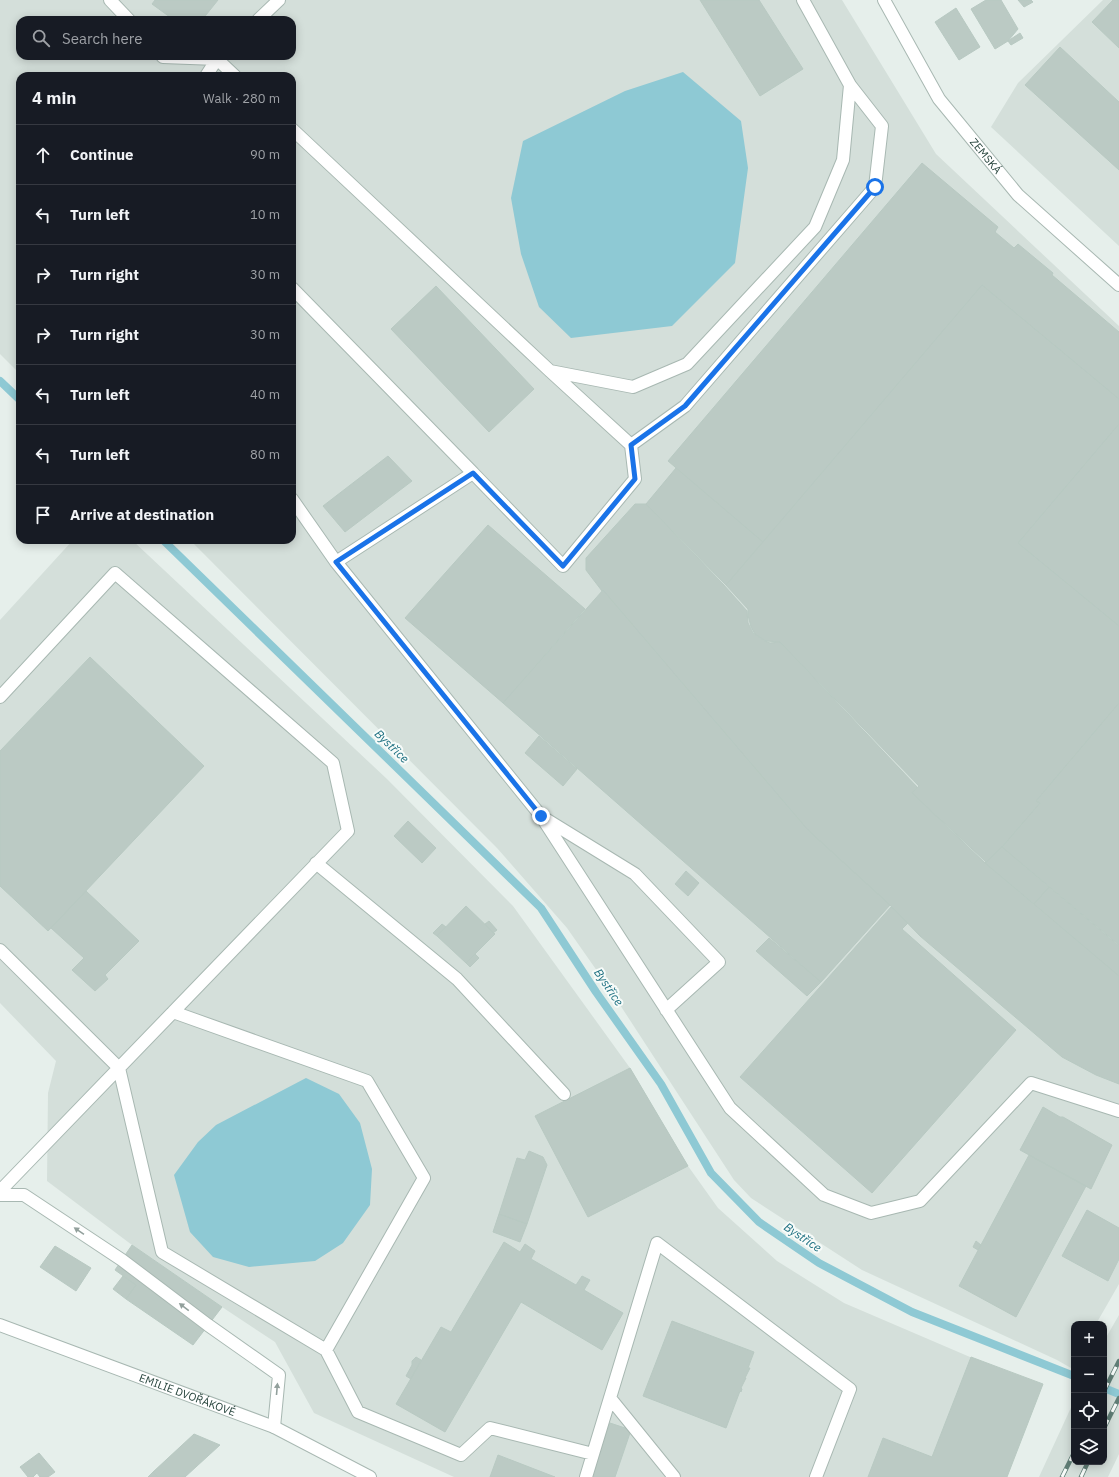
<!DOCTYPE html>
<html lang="en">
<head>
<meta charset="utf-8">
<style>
  body { margin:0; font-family:"IBM Plex Sans",sans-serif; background:#242831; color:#f1f3f6 }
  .controls { position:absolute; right:12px; bottom:12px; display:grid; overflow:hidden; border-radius:8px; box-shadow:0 2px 10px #0003 }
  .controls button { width:36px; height:36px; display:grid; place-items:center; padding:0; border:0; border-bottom:1px solid #363941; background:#171b24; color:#f1f3f6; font:20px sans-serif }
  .stop { position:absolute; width:12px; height:12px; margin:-9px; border:3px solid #1a73e8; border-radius:50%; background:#fff }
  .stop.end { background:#1a73e8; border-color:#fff; box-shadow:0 1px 4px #0008 }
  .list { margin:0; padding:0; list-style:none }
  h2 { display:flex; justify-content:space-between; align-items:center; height:52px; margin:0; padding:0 16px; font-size:17px }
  h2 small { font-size:13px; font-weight:400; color:#9ea1a6 }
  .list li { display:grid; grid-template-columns:26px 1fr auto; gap:12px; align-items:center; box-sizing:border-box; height:60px; padding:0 16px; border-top:1px solid #363941 }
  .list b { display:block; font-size:15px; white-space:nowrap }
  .list em { font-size:13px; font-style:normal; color:#9ea1a6 }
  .icon { flex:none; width:22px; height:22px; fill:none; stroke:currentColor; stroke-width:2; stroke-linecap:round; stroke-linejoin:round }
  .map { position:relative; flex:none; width:1119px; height:1477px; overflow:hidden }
  .search { position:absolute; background:#171b24; box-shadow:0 2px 10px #0003; left:16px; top:16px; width:280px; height:44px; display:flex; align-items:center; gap:10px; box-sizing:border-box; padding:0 14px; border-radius:12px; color:#9ea1a6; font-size:15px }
  .panel { position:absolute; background:#171b24; box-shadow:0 2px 10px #0003; left:16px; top:72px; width:280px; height:472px; border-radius:12px }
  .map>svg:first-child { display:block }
  .built { fill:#d4dfda; fill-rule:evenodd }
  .water { fill:#8ec9d4 }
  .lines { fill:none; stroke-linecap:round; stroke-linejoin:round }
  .stream { stroke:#8ec9d4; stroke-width:8 }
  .building { fill:#bbcac4; stroke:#b8c9c2 }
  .lane-casing { stroke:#a8b8b2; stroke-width:14 }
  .street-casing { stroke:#a8b8b2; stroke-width:14 }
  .lane { stroke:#fff; stroke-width:12 }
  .street { stroke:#fff; stroke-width:12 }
  .rail-casing { stroke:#5f7d75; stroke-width:4.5 }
  .rail { stroke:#f7fbf9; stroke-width:3; stroke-dasharray:9; stroke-linecap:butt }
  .oneway { fill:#92a09c }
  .route { stroke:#1a73e8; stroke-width:5 }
  .labels { text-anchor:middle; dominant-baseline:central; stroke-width:4; stroke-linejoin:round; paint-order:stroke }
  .street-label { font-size:11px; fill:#24423a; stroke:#f7fbf9 }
  .water-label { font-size:12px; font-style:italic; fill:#1c6f80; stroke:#f7fbf9 }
</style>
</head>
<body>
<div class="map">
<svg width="1119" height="1477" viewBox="0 0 1119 1477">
  <rect width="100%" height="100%" fill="#e6efeb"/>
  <path class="built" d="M0 0H842L936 154 1119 326V1284L1096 1324H1074V1363L1071 1368 1057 1360 862 1270 751 1198 734 1180 609 988 567 928 497 848 190 540H292V76H20V374L0 354ZM20 20H292V56H20Z
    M1103 0H1119V246L991 127 1018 83Z
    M73 540H132L387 779 513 906 630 1068 688 1166 718 1208 777 1261 844 1303 970 1357 1042 1385 1006 1477H454L314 1413 275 1342 222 1307 132 1245 47 1181 48 1093 56 1061 0 1003V620Z
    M1119 1315V1454L1108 1477H1039L1074 1401V1462H1104V1341Z"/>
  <path class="water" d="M683 72 741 121 748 168 735 263 672 326 571 338 539 307 521 254 511 198 523 141 625 91Z
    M306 1078 339 1094 360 1123 372 1169 370 1205 343 1243 315 1261 249 1267 213 1257 190 1232 174 1175 198 1142 216 1125Z"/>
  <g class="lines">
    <path class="stream" d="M0 381 20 400
      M163 540 541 908 596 992 661 1084 711 1173 759 1222 819 1263 912 1312 1074 1376
      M1104 1388 1119 1394"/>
  </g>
  <path class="building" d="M155 0H218L202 20H174L152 4Z
    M700 0H759L803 69 760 96Z
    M986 0H1001L1018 29 1008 41 995 49 971 9Z
    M1018 0H1031L1033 2 1024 7Z
    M1113 0H1119V48L1092 22Z
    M956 8 980 47 959 60 935 22Z
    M1020 33 1023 38 1011 45 1008 41Z
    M1060 47 1119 102V170L1025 85Z
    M922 163 998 227 995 232 1014 248 1018 244 1053 273 1052 275 1119 332V399L982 285 763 542 668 461Z
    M982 285 1119 399V424L1018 543 1119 626V703L1036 801 1040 803 1002 847 986 862 912 793 919 786 780 642 766 641 755 634 751 627 748 615V609L726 585Z
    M436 286 534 389 489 432 391 329Z
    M1119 424V626L1018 543Z
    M388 456 412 481 345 532 323 506Z
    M676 468 763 542 726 585 646 504Z
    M635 504H646L723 584 747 611 748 623 753 633 765 641 770 643 780 642 917 787 912 793 985 863 1119 976V1084L1096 1075 1062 1057 920 936 890 905 808 830 603 590 602 591 586 570V558Z
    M488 525 585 609 503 703 405 618Z
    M603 590 808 830 890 905 821 982 503 703Z
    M90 657 204 766 48 931 0 886V751Z
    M1119 703V945L1002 847 1040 803 1036 801Z
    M539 736 577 769 563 786 525 753Z
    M408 821 436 848 422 863 394 836Z
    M1002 847 1049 887 1034 904 985 863Z
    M686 871 699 883 688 896 675 884Z
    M1049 887 1119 946V976L1034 904Z
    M86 891 139 941 105 975 108 979 95 991 72 970 84 958 51 928Z
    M466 906 495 934 466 963 437 936Z
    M891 907 908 923 902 929 1016 1030 872 1193 740 1077Z
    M489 921 497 930 493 933 485 924Z
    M442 924 446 927 437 936 433 933Z
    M769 938 821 982 807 996 756 951Z
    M475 954 479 958 470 967 466 963Z
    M630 1068 688 1166 588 1217 535 1116Z
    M1043 1107 1060 1117H1063L1112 1145 1091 1189 1020 1150Z
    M529 1151 543 1157 547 1165 527 1224 499 1214 517 1158 525 1160Z
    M1029 1155 1086 1186 1016 1317 959 1286Z
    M1087 1210 1119 1228V1259L1108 1281 1062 1256Z
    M499 1214 527 1224 520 1242 493 1232Z
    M976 1241 981 1245 978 1250 973 1247Z
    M504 1242 520 1252 525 1244 535 1251 531 1259 576 1285 582 1276 590 1280 584 1290 623 1313 602 1350 521 1302 445 1432 396 1404 441 1327 451 1332Z
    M132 1245 222 1307 193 1345 126 1299 136 1285 115 1270Z
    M55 1246 91 1268 76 1291 40 1267Z
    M123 1276 136 1285 126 1299 113 1289Z
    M672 1321 754 1352 748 1368H750L745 1378H746L741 1388 742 1389 741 1392 740 1391 726 1428 643 1396Z
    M416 1357 421 1360 411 1379 406 1376 412 1365V1361Z
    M971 1357 1043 1384 1007 1477H868L883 1438 932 1457Z
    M610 1423 631 1430 615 1477H591Z
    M194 1434 220 1445 185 1477H158L153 1472Z
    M39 1453 55 1472 48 1477H40L37 1473 33 1477H28L20 1467Z
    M498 1455 555 1477H490Z
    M153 1472 158 1477H148Z"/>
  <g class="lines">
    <defs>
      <path id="lane" d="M110 0 129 20
        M258 20 279 0
        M162 56 163 57 217 59
        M219 56 217 59 235 76
        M206 76 217 59
        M292 129 550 371 631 445 685 406 875 187 882 126 850 85
        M292 288 473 473 336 562
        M550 371 633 387 687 364 815 227 843 160 850 85 803 0
        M473 473 563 566 635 479 631 445
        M292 499 336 562 541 816 730 1108 824 1195 871 1213 920 1201 1031 1083 1119 1111
        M0 697 115 573 333 763 348 831 0 1191
        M544 818 635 874 719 962 666 1010
        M316 863 457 979 564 1094
        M0 950 119 1068 162 1252 326 1350 424 1178 367 1081 173 1012
        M0 1195H24L122 1260 208 1325 279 1375 274 1427
        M326 1350 358 1412 461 1455 490 1428 593 1454
        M610 1398 674 1477
        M586 1477 657 1243 850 1389 816 1477"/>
      <g id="street">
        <path id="s1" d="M884 0 939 99 1018 195 1119 285"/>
        <path id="s2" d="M0 1325 274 1427 370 1477"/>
      </g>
    </defs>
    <use href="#lane" class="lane-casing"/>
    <use href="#street" class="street-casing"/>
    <use href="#lane" class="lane"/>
    <use href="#street" class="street"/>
    <defs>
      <path id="rail" d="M1104 1391 1119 1361
        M1104 1428 1119 1398
        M1062 1477 1074 1453
        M1081 1477 1088 1462"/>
    </defs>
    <use href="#rail" class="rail-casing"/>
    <use href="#rail" class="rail"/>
  </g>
  <defs><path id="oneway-solid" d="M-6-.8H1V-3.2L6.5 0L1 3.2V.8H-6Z"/></defs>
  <g class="oneway">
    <use href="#oneway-solid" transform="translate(79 1231) rotate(-146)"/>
    <use href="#oneway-solid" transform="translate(184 1307) rotate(-143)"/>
    <use href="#oneway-solid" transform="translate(277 1389) rotate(-85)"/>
  </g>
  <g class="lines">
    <path class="route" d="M541 816 336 562 473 473 563 566 635 479 631 445 685 406 875 187"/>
  </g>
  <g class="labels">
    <g class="street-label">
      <text stroke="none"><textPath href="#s1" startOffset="187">ZEMSKÁ</textPath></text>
      <text stroke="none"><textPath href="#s2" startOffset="200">EMILIE DVOŘÁKOVÉ</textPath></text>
    </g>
    <g class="water-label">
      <text transform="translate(392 746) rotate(44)">Bystřice</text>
      <text transform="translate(609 987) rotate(56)">Bystřice</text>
      <text transform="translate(803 1237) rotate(34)">Bystřice</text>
    </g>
  </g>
</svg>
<div class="controls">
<button>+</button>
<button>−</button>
<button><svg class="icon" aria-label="locate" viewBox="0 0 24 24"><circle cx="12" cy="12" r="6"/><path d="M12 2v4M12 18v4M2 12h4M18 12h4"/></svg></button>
<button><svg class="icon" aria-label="layers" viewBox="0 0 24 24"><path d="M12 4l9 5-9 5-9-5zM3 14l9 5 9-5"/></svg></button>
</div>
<div class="stop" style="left:875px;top:187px"></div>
<div class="stop end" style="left:541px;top:816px"></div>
<div class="search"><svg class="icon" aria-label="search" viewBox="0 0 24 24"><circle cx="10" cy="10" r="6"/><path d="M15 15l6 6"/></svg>Search here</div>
<section class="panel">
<h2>4 min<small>Walk · 280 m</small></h2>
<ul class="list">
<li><svg class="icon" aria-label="ahead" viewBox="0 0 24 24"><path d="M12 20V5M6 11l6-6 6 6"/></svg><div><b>Continue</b></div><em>90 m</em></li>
<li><svg class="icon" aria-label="left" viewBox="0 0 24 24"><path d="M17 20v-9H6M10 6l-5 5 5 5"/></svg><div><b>Turn left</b></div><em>10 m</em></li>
<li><svg class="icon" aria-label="right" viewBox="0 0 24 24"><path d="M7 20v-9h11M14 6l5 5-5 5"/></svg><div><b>Turn right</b></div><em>30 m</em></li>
<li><svg class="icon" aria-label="right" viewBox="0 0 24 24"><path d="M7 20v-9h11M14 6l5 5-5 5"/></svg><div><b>Turn right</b></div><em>30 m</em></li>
<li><svg class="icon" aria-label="left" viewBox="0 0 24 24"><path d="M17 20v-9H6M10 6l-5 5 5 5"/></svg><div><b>Turn left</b></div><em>40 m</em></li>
<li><svg class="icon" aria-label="left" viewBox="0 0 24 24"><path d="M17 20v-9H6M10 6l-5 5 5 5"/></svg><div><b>Turn left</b></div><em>80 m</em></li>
<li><svg class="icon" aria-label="arrive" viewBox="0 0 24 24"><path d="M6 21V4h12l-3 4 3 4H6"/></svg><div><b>Arrive at destination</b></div></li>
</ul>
</section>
</div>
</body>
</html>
